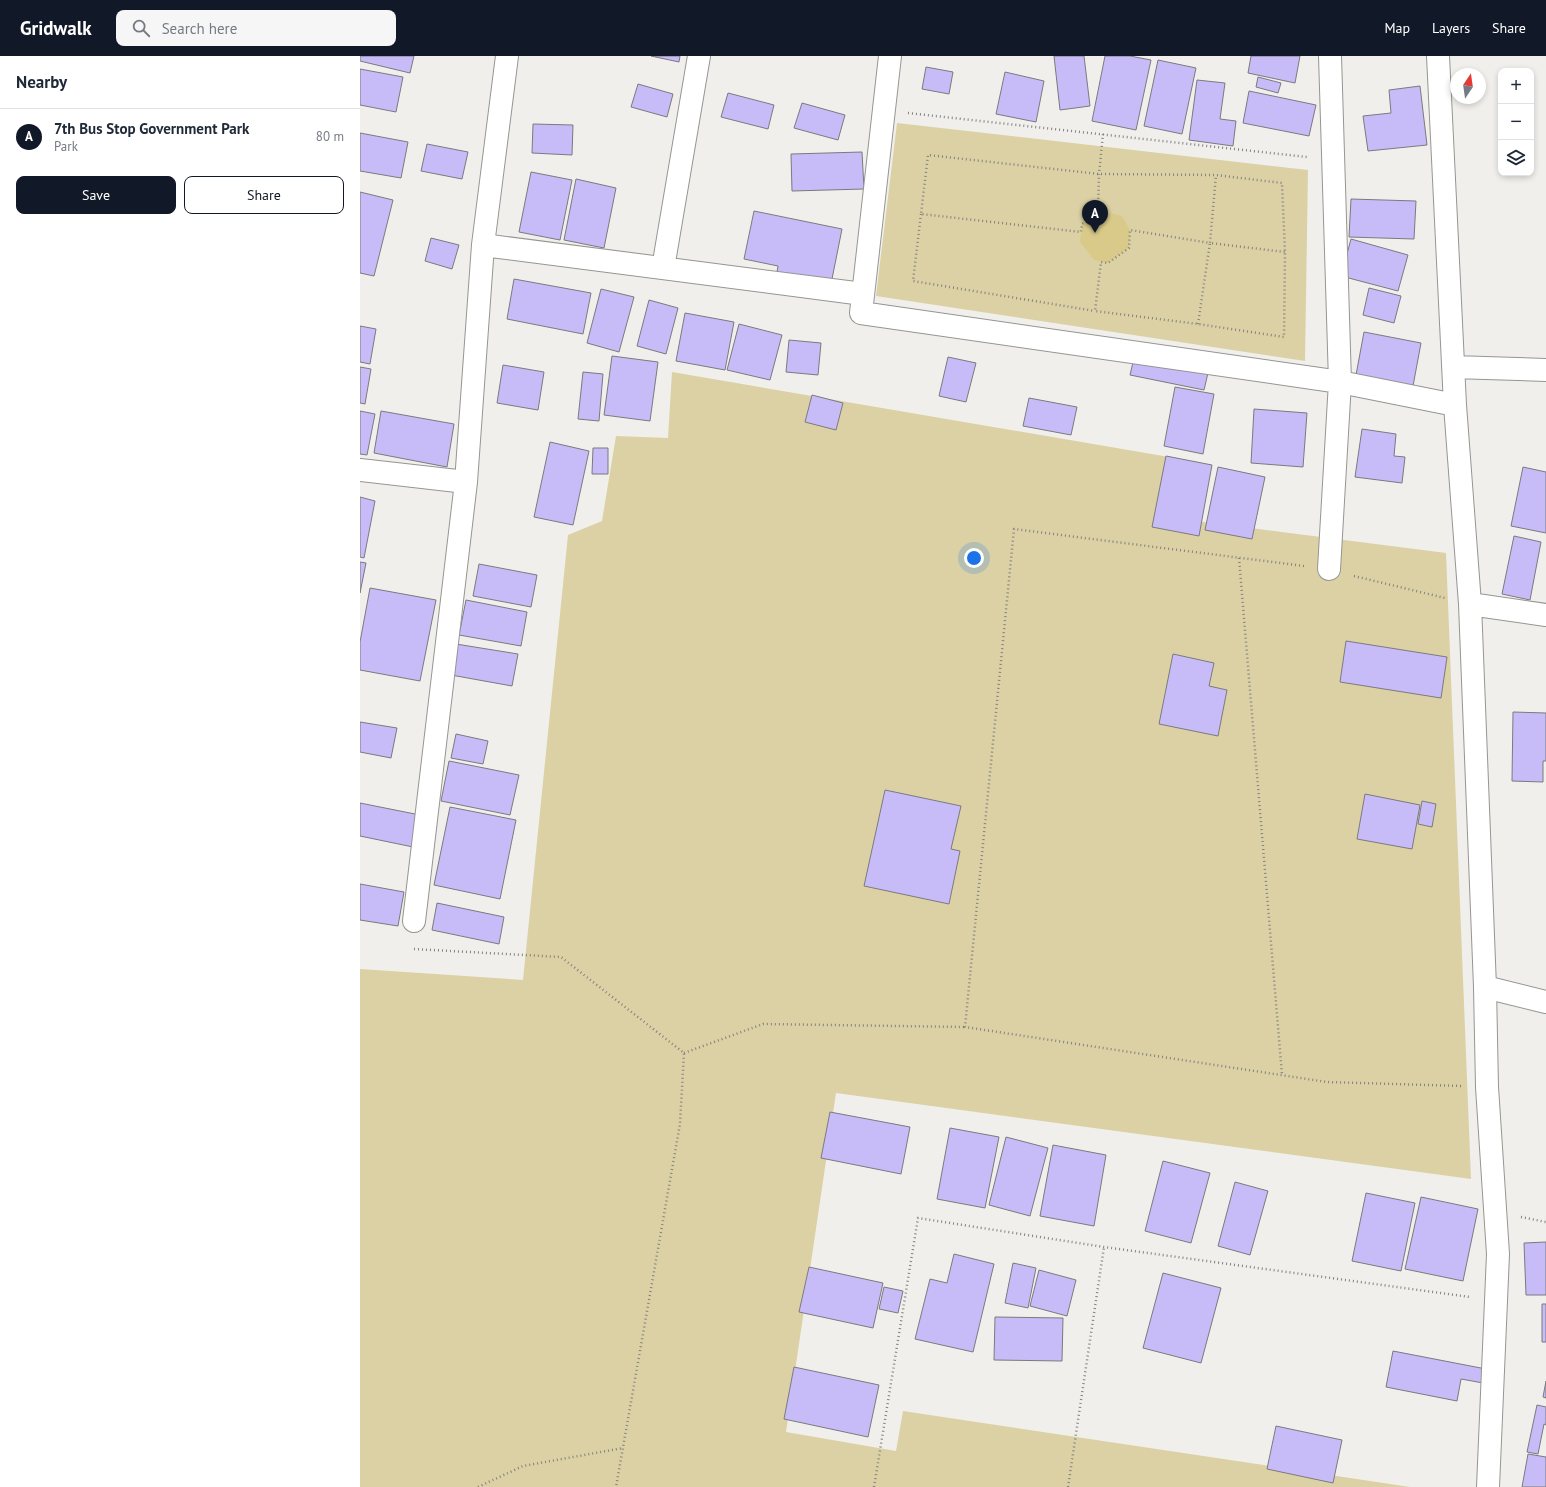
<!DOCTYPE html>
<html lang="en">
<head>
<meta charset="utf-8">
<style>
  body { margin:0; font-family:"PT Sans",sans-serif; background:#f6f6f7; color:#1f2937 }
  .controls { position:absolute; right:12px; top:12px; display:grid; overflow:hidden; border-radius:8px; box-shadow:0 2px 6px #0003 }
  .controls button { width:36px; height:36px; display:grid; place-items:center; padding:0; border:0; border-bottom:1px solid #e0e1e3; background:#fff; color:#1f2937; font:20px sans-serif }
  .compass { position:absolute; left:1090px; top:12px; width:36px; height:36px; border-radius:50%; background:#fff; box-shadow:0 2px 6px #0003; rotate:13deg }
  .you { position:absolute; left:614px; top:502px; width:14px; height:14px; margin:-10px; border:3px solid #fff; border-radius:50%; background:#1a73e8; box-shadow:0 0 0 6px #1a73e833 }
  .badge { display:grid; place-items:center; width:26px; height:26px; border-radius:50%; background:#111827; color:#fff; font-size:13px; font-weight:700 }
  .pin { position:absolute; translate:-50% -33px; filter:drop-shadow(0 1px 2px #0008) }
  .pin::after { content:''; position:absolute; top:21px; width:14px; height:12px; background:inherit; clip-path:polygon(0 0,100% 0,50% 100%) }
  .list { margin:0; padding:0; list-style:none }
  h2 { display:flex; justify-content:space-between; align-items:center; height:52px; margin:0; padding:0 16px; font-size:17px }
  h2 small { font-size:13px; font-weight:400; color:#747a83 }
  .list li { display:grid; grid-template-columns:26px 1fr auto; gap:12px; align-items:center; box-sizing:border-box; height:56px; padding:0 16px; border-top:1px solid #e0e1e3 }
  .list b { display:block; font-size:15px; white-space:nowrap }
  .list p { margin:0; font-size:13px; white-space:nowrap; color:#747a83 }
  .list em { font-size:13px; font-style:normal; color:#747a83 }
  .actions { display:flex; gap:8px; padding:12px 16px }
  .actions a { flex:1; padding:9px 0; border:1px solid #111827; border-radius:8px; text-align:center; font-size:14px; color:#111827 }
  .actions .main { background:#111827; color:#fff }
  .icon { flex:none; width:22px; height:22px; fill:none; stroke:currentColor; stroke-width:2; stroke-linecap:round; stroke-linejoin:round }
  .map { position:relative; flex:none; width:1186px; height:1431px; overflow:hidden }
  header { display:flex; align-items:center; gap:24px; box-sizing:border-box; height:56px; padding:0 20px; background:#111827; color:#fff }
  header strong { font-size:19px }
  nav { display:flex; gap:22px; margin-inline-start:auto; font-size:14px }
  .search { width:280px; height:36px; background:#f6f6f7; display:flex; align-items:center; gap:10px; box-sizing:border-box; padding:0 14px; border-radius:8px; color:#747a83; font-size:15px }
  main { display:flex }
  aside { flex:1; background:#fff }
  .map>svg:first-child { display:block }
  .green { fill:#dbd1a5 }
  .water { fill:#d9ca8a }
  .building { fill:#c7bcf8; stroke:#7b7a7d }
  .lines { fill:none; stroke-linecap:round; stroke-linejoin:round }
  .minor-casing { stroke:#969592; stroke-width:24 }
  .path { stroke:#838280; stroke-width:2.5; stroke-dasharray:1 3; stroke-linecap:butt }
  .minor { stroke:#fff; stroke-width:22 }
</style>
</head>
<body>
<header>
<strong>Gridwalk</strong>
<div class="search"><svg class="icon" aria-label="search" viewBox="0 0 24 24"><circle cx="10" cy="10" r="6"/><path d="M15 15l6 6"/></svg>Search here</div>
<nav><a>Map</a><a>Layers</a><a>Share</a></nav>
</header>
<main>
<aside>
<h2>Nearby<small></small></h2>
<ul class="list">
<li><span class="badge">A</span><div><b>7th Bus Stop Government Park</b><p>Park</p></div><em>80 m</em></li>
</ul>
<div class="actions"><a class="main">Save</a><a>Share</a></div>
</aside>
<div class="map">
<svg width="1186" height="1431" viewBox="0 0 1186 1431">
  <rect width="100%" height="100%" fill="#f0efec"/>
  <path class="green" d="M537 67 948 114 945 305 516 240Z
    M312 316 809 401 804 461 1086 497 1111 1123 476 1037 426 1376 536 1395 543 1355 1050 1431H0V913L163 924 208 479 242 465 256 380 308 382Z"/>
  <path class="water" d="M738 154 762 160 770 174 769 192 748 207 734 204 720 186 722 168Z"/>
  <path class="building" d="M0 0H54L50 17 0 5Z
    M291 0H320L319 6Z
    M694 0H724L730 50 700 54Z
    M745 0H770L791 4 776 74 732 65Z
    M891 0H940L935 27 888 17Z
    M798 4 836 12 822 78 784 70Z
    M566 11 593 16 589 38 562 33Z
    M0 13 43 21 36 56 0 49Z
    M645 16 684 25 676 66 636 58Z
    M898 21 921 27 918 37 896 31Z
    M837 24 865 27 860 63 876 65 873 90 829 84Z
    M278 28 313 38 307 61 271 51Z
    M1060 30 1067 89 1008 95 1003 60 1031 57 1029 34Z
    M889 35 956 49 949 80 883 67Z
    M368 37 414 49 408 73 361 61Z
    M442 47 485 59 478 84 434 72Z
    M173 68 213 69 212 99 172 97Z
    M0 77 48 86 41 122 0 115Z
    M67 88 108 96 102 123 61 115Z
    M502 96 504 133 432 135 431 98Z
    M171 116 212 124 200 184 159 176Z
    M216 123 256 132 244 192 204 184Z
    M0 136 33 144 14 220 0 217Z
    M991 143 1056 145 1054 183 989 181Z
    M394 155 482 173 470 233 416 222 418 210 384 203Z
    M71 182 99 189 92 213 65 205Z
    M991 183 1048 199 1038 235 981 220Z
    M154 223 231 237 223 278 147 263Z
    M1009 232 1041 240 1034 267 1003 259Z
    M241 233 274 241 259 296 227 287Z
    M289 244 318 252 306 298 277 290Z
    M325 257 374 266 365 314 316 305Z
    M379 268 422 279 410 324 367 314Z
    M0 270 16 273 10 308 0 306Z
    M1004 276 1061 287 1053 330 996 319Z
    M429 284 461 287 458 319 426 316Z
    M252 300 298 306 290 365 244 359Z
    M588 301 616 307 606 346 579 340Z
    M774 302 848 317 844 334 770 319Z
    M143 309 184 316 178 354 137 347Z
    M0 311 11 313 5 348 0 347Z
    M223 316 243 318 239 365 218 363Z
    M815 331 854 338 843 398 804 390Z
    M452 339 483 347 476 374 445 366Z
    M669 342 717 351 711 379 663 370Z
    M894 353 947 357 943 411 891 407Z
    M0 355 15 358 7 399 0 398Z
    M21 355 94 368 87 411 14 397Z
    M1002 373 1036 378 1034 400 1045 401 1042 427 995 421Z
    M190 386 229 395 213 469 174 461Z
    M233 392H248V418H232Z
    M806 400 852 409 839 480 792 471Z
    M858 411 905 421 892 483 845 474Z
    M1163 411 1186 416V477L1151 470Z
    M0 441 15 445 4 502 0 501Z
    M1154 480 1181 486 1170 544 1142 538Z
    M0 506 6 507 0 537Z
    M119 508 177 519 171 551 113 540Z
    M10 532 76 544 60 625 0 614V586Z
    M106 544 167 556 161 590 99 579Z
    M986 585 1087 601 1081 642 980 626Z
    M96 588 158 598 152 630 91 619Z
    M813 598 854 607 849 630 867 634 858 680 799 668Z
    M1153 656 1186 657V705H1183V726L1152 725Z
    M0 666 37 672 31 702 0 696Z
    M96 678 128 685 123 708 91 702Z
    M89 705 159 719 150 759 81 745Z
    M525 734 601 750 591 793 600 795 589 848 504 830Z
    M1005 738 1060 749 1052 793 997 783Z
    M1062 745 1076 748 1072 771 1058 768Z
    M0 747 60 759 53 791 0 780Z
    M90 751 156 764 140 843 74 829Z
    M0 828 44 836 38 870 0 864Z
    M77 847 144 861 139 888 72 874Z
    M470 1056 550 1071 541 1118 461 1102Z
    M590 1072 639 1081 625 1152 577 1143Z
    M646 1081 688 1092 670 1160 629 1149Z
    M693 1089 746 1099 734 1170 680 1160Z
    M803 1105 850 1117 831 1187 785 1175Z
    M875 1126 908 1135 890 1199 858 1190Z
    M1006 1137 1055 1147 1041 1215 992 1205Z
    M1061 1141 1118 1153 1103 1225 1045 1213Z
    M1186 1186V1239H1166L1164 1187Z
    M594 1198 634 1208 613 1296 555 1283 570 1223 587 1227Z
    M653 1207 676 1212 668 1252 645 1247Z
    M449 1211 523 1227 513 1272 439 1256Z
    M679 1214 716 1224 707 1260 670 1250Z
    M803 1217 861 1232 841 1307 783 1292Z
    M524 1231 543 1235 538 1257 519 1253Z
    M1182 1248H1186V1286H1182Z
    M635 1261 703 1262 702 1305 634 1304Z
    M1033 1295 1126 1313 1123 1327 1101 1323 1097 1345 1026 1331Z
    M434 1311 519 1329 508 1381 424 1363Z
    M1186 1325V1342L1183 1341Z
    M1177 1349 1186 1351V1369L1184 1368 1178 1398 1167 1396Z
    M916 1370 982 1384 973 1427 907 1413Z
    M1168 1398 1186 1401V1431H1162Z"/>
  <g class="lines">
    <defs>
      <path id="minor" d="M147 0 123 189 503 238
        M530 0 501 257 980 326 1095 349
        M1078 0 1095 349 1110 548 1125 931 1127 1031 1138 1198 1128 1431
        M303 212 339 0
        M1093 311 1186 314
        M0 414 106 426 123 189
        M969 513 980 326 970 0
        M1110 548 1186 559
        M54 865 106 426
        M1125 931 1186 946"/>
    </defs>
    <use href="#minor" class="minor-casing"/>
    <path class="path" d="M548 57 947 101
      M743 78 739 118 738 154 722 168 721 176 561 158 568 99 739 118 856 119 922 127 925 196 924 281 838 268 735 255 741 206 748 207 769 192 770 174 850 187 856 119
      M561 158 553 225 735 255
      M838 268 850 187 925 196
      M879 502 922 1019
      M944 510 654 473 605 971 967 1026 1102 1030
      M994 520 1085 542
      M54 893 201 901 324 997 320 1068 256 1431
      M324 997 403 968 605 971
      M1161 1161 1186 1166
      M118 1431 163 1410 263 1392
      M514 1431 558 1162 744 1191 1110 1241
      M708 1431 744 1191"/>
    <use href="#minor" class="minor"/>
  </g>
</svg>
<div class="controls">
<button>+</button>
<button>−</button>
<button><svg class="icon" aria-label="layers" viewBox="0 0 24 24"><path d="M12 4l9 5-9 5-9-5zM3 14l9 5 9-5"/></svg></button>
</div>
<svg class="compass" viewBox="-18 -18 36 36"><path d="M0-13l5 13h-10z" fill="#e53935"/><path d="M0 13l5-13h-10z" fill="#747a83"/></svg>
<div class="you"></div>
<div class="pin badge" style="left:735px;top:177px">A</div>
</div>
</main>
</body>
</html>
